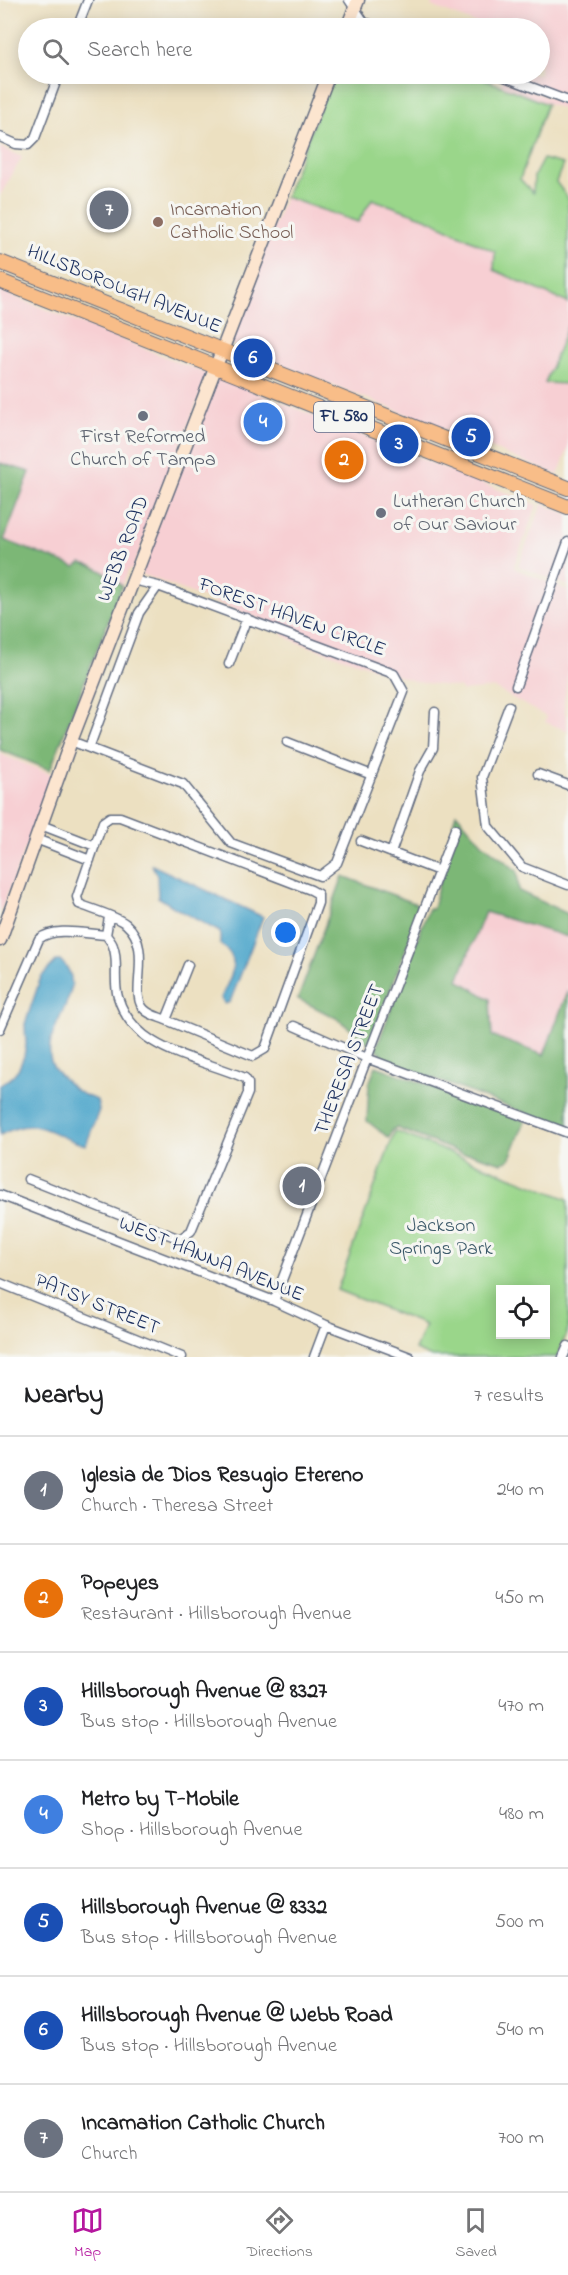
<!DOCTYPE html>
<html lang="en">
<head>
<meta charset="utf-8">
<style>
  body { margin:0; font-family:"Indie Flower",sans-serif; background:#f6f6f6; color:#202124 }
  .controls { position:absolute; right:18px; bottom:18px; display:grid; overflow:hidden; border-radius:0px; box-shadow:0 3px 15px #0003 }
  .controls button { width:54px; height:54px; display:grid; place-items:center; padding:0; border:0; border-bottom:2px solid #e0e0e0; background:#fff; color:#202124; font:30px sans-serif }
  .you { position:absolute; left:286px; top:933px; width:21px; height:21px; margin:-15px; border:4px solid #fff; border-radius:50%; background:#1a73e8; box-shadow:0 0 0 9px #1a73e833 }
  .badge { display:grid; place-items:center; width:39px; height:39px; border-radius:50%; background:#b5179e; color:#fff; font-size:20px; font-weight:700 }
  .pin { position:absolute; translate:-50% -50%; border:3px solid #fff; box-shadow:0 2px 6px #0006 }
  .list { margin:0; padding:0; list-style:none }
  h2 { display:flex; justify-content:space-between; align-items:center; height:78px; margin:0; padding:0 24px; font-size:26px }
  h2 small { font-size:20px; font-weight:400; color:#757577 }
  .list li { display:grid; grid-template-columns:39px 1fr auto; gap:18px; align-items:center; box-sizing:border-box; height:108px; padding:0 24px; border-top:2px solid #e0e0e0 }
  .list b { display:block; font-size:22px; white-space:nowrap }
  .list p { margin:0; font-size:20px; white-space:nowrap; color:#757577 }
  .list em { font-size:20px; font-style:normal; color:#757577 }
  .icon { flex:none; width:33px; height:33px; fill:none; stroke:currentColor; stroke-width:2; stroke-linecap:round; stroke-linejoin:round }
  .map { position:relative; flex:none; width:568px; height:1357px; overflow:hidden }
  .search { position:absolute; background:#fff; box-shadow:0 3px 15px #0003; left:18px; right:18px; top:18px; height:66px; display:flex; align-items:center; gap:15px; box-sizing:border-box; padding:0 21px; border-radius:33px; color:#757577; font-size:22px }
  .sheet { height:834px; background:#fff }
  nav { display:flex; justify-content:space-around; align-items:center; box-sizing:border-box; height:84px; border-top:2px solid #e0e0e0; background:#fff; font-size:16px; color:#757577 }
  nav a { display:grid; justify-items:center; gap:3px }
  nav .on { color:#b5179e }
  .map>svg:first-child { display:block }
  .built { fill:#f7cfd3 }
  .green { fill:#9ad68a; stroke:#5a8274; stroke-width:1.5; fill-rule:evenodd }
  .forest { fill:#7bb776; stroke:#4b736a; stroke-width:1.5 }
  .water { fill:#4ea6cb; stroke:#346a94; stroke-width:1.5 }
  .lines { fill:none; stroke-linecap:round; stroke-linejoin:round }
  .street-casing { stroke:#646d81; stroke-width:11 }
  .secondary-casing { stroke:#646d81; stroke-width:15 }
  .primary-casing { stroke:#646d81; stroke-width:16 }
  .street { stroke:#fff; stroke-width:8 }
  .secondary { stroke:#fce5cf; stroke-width:12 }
  .primary { stroke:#f8bd88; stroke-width:14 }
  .education-dot { fill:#8d6e63; stroke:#f6f6f2; stroke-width:2 }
  .worship-dot { fill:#6b7280; stroke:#f6f6f2; stroke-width:2 }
  .labels { text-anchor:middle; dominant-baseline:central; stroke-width:6; stroke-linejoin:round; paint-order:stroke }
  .shield { fill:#f6f6f2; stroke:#5d6b8a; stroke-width:1.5 }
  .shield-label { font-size:18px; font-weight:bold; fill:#1b2f5e }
  .education-label { font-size:20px; fill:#785e54; stroke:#f6f6f2; text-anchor:start }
  .street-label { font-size:20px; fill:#1b2f5e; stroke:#f6f6f2 }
  .worship-label { font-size:20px; fill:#5b616d; stroke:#f6f6f2 }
  .park-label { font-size:20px; fill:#3b5969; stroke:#f6f6f2 }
</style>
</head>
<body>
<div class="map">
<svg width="568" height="1357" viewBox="0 0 568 1357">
  <rect width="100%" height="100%" fill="#f6f6f2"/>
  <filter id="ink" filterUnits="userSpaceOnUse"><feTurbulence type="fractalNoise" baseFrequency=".0167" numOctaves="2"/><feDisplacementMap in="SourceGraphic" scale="12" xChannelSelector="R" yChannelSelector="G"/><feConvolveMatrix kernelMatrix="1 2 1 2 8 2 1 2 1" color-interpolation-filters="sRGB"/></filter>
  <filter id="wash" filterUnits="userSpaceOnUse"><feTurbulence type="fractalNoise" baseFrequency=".008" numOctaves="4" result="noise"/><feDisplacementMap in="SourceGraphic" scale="24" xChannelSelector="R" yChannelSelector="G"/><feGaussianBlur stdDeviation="1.35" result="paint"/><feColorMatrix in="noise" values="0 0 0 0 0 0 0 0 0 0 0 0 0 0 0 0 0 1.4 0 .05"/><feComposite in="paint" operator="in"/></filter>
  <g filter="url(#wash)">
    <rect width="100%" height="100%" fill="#ece0c1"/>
    <path class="built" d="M434 0H568V96L509 74H540V28H488L431 6Z
      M503 80 568 105V111L501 85Z
      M0 147 22 157 0 196Z
      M285 197 357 222 372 199 428 219 495 252 494 270 568 303V325L545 383 568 384V449L558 475 228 343Z
      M0 291 208 374 132 570 129 569 122 586 111 576 93 565 75 567 4 540 30 472 0 463Z
      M215 376 537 505 514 566 516 569 568 590V673L564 704 568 731 545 722 547 717 494 688 461 691V688L414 681 296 642 285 636 275 625 139 573Z
      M542 504 568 514V586L518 566Z
      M0 754 54 775 0 913Z
      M485 912 568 937V990L544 1055 492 1036 490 999 458 980Z"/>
    <path class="green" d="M333 74H471L547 104 520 179 533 193 534 176 543 159 563 164 556 182 568 198V303L494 270 495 252 428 219 372 199 358 222 285 197Z
      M568 325V384L545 383Z
      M395 1131 568 1199V1330L557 1357H432L415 1350 425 1325 337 1290ZM500 1290H546V1334H500Z"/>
    <path class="forest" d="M0 463 30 472 4 540 75 567 81 563C97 566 110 575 122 586L50 770 0 750Z
      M456 813 482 843 517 871 519 891 568 914V937L485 912 458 980 490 999 492 1036 544 1055 568 990V1129L379 1058 381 1052 376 1049 429 908 433 909 440 878 459 827 453 824Z
      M343 876 422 906 370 1044 336 1018 298 999Z
      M376 1066 525 1121 509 1160 502 1163 472 1154H463L397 1128 393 1129 389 1138 367 1121 369 1084Z"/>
    <path class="water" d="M152 865 263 917 230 1002 225 1004 221 998C230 977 244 960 220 944V932L177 909 158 897 157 876Z
      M56 961H61C95 990 35 1030 53 1066 54 1070 59 1074 62 1077 72 1089 82 1095 97 1100L99 1110 86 1145C50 1137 41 1113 0 1135V1085L10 1079 19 1068 24 1056 26 1045 25 1024 41 977Z"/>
  </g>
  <g filter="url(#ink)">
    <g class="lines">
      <defs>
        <path id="street" d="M349 0 364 22 381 28
          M77 28 88 0
          M497 74 568 101
          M0 137 16 144 28 145 35 138 59 74
          M229 664 247 618
          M516 686 568 542
          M509 706 482 777 488 826 522 867 568 885
          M71 741 183 784 231 843 320 876 337 863 404 692 394 674 158 586 133 580
          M287 742 372 775
          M89 748 139 613 158 586
          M538 774 568 785
          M41 825 95 846
          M36 839 90 860
          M361 841 439 871
          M391 853 420 771 433 748 435 712
          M166 1020C159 1017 150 1015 145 1010 127 995 155 949 126 924 116 916 91 909 79 904L77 897 103 822 110 817H120L311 890 318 894V903L265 1049 253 1056 166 1020 188 965
          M294 1026 369 1059 568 1133
          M0 1029 39 939C55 926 86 934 106 935
          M28 1179 180 1239 191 1231 248 1093V1083L245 1078C198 1057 134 1052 118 997 113 982 119 959 113 946 112 942 108 938 106 935L109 917
          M0 1195 274 1301 326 1325 410 1357
          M0 1283 182 1357
          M274 1301 455 829
          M314 1357 326 1325
          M563 1357 568 1346"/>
        <path id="secondary" d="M347 28 358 0
          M0 940 71 741 329 74"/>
        <path id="primary" d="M0 262 568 488
          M0 281 568 507"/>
      </defs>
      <use href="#street" class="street-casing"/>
      <use href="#secondary" class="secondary-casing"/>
      <use href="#primary" class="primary-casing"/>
      <use href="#street" class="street"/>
      <use href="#secondary" class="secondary"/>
      <use href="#primary" class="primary"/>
    </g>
  </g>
  <circle class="education-dot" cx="158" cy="222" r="6"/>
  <g class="worship-dot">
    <circle cx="143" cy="416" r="6"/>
    <circle cx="381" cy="513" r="6"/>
  </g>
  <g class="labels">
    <rect class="shield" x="314" y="402" width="60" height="30" rx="4.5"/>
    <g class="shield-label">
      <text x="344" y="417">FL 580</text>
    </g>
    <g class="education-label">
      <text x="170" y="210">Incarnation<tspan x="170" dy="23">Catholic School</tspan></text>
    </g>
    <g class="street-label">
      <text transform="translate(124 290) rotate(22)">HILLSBOROUGH AVENUE</text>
      <text transform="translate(124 549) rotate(-69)">WEBB ROAD</text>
      <text transform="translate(292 618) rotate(20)">FOREST HAVEN CIRCLE</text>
      <text transform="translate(350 1060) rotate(-69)">THERESA STREET</text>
      <text transform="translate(211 1260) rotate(22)">WEST HANNA AVENUE</text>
      <text transform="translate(97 1305) rotate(22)">PATSY STREET</text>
    </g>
    <g class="worship-label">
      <text x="143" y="437">First Reformed<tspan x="143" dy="23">Church of Tampa</tspan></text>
      <text x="393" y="502" text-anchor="start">Lutheran Church<tspan x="393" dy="23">of Our Saviour</tspan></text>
    </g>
    <g class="park-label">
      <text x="441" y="1226">Jackson<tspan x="441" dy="23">Springs Park</tspan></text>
    </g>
  </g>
</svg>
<div class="controls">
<button><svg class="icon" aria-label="locate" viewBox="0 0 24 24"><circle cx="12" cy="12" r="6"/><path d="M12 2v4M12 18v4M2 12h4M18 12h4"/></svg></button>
</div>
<div class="you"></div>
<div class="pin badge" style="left:302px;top:1186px;background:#6b7280">1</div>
<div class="pin badge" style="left:344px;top:460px;background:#e8710a">2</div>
<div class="pin badge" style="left:399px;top:444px;background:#1a4fb4">3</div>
<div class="pin badge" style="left:263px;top:422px;background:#3f7fe0">4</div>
<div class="pin badge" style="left:471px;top:437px;background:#1a4fb4">5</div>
<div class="pin badge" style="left:253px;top:358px;background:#1a4fb4">6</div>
<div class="pin badge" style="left:109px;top:210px;background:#6b7280">7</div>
<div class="search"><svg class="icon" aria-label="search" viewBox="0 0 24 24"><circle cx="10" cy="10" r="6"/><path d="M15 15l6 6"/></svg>Search here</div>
</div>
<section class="sheet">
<h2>Nearby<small>7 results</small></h2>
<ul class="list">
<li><span class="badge" style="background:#6b7280">1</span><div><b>Iglesia de Dios Resugio Etereno</b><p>Church · Theresa Street</p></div><em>240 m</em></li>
<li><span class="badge" style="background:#e8710a">2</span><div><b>Popeyes</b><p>Restaurant · Hillsborough Avenue</p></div><em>450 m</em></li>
<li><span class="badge" style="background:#1a4fb4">3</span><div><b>Hillsborough Avenue @ 8327</b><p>Bus stop · Hillsborough Avenue</p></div><em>470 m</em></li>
<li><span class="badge" style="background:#3f7fe0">4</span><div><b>Metro by T-Mobile</b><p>Shop · Hillsborough Avenue</p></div><em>480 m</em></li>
<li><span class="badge" style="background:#1a4fb4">5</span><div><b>Hillsborough Avenue @ 8332</b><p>Bus stop · Hillsborough Avenue</p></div><em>500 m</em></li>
<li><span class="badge" style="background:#1a4fb4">6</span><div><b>Hillsborough Avenue @ Webb Road</b><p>Bus stop · Hillsborough Avenue</p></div><em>540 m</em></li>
<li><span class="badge" style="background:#6b7280">7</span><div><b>Incarnation Catholic Church</b><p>Church</p></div><em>700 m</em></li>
</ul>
</section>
<nav>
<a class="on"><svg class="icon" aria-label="map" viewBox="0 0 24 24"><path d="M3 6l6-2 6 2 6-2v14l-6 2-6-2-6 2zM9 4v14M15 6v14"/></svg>Map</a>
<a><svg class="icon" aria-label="directions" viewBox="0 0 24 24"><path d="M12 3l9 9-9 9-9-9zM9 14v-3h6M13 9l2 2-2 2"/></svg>Directions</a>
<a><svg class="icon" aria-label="saved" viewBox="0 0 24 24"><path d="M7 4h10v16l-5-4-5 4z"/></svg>Saved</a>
</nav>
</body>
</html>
